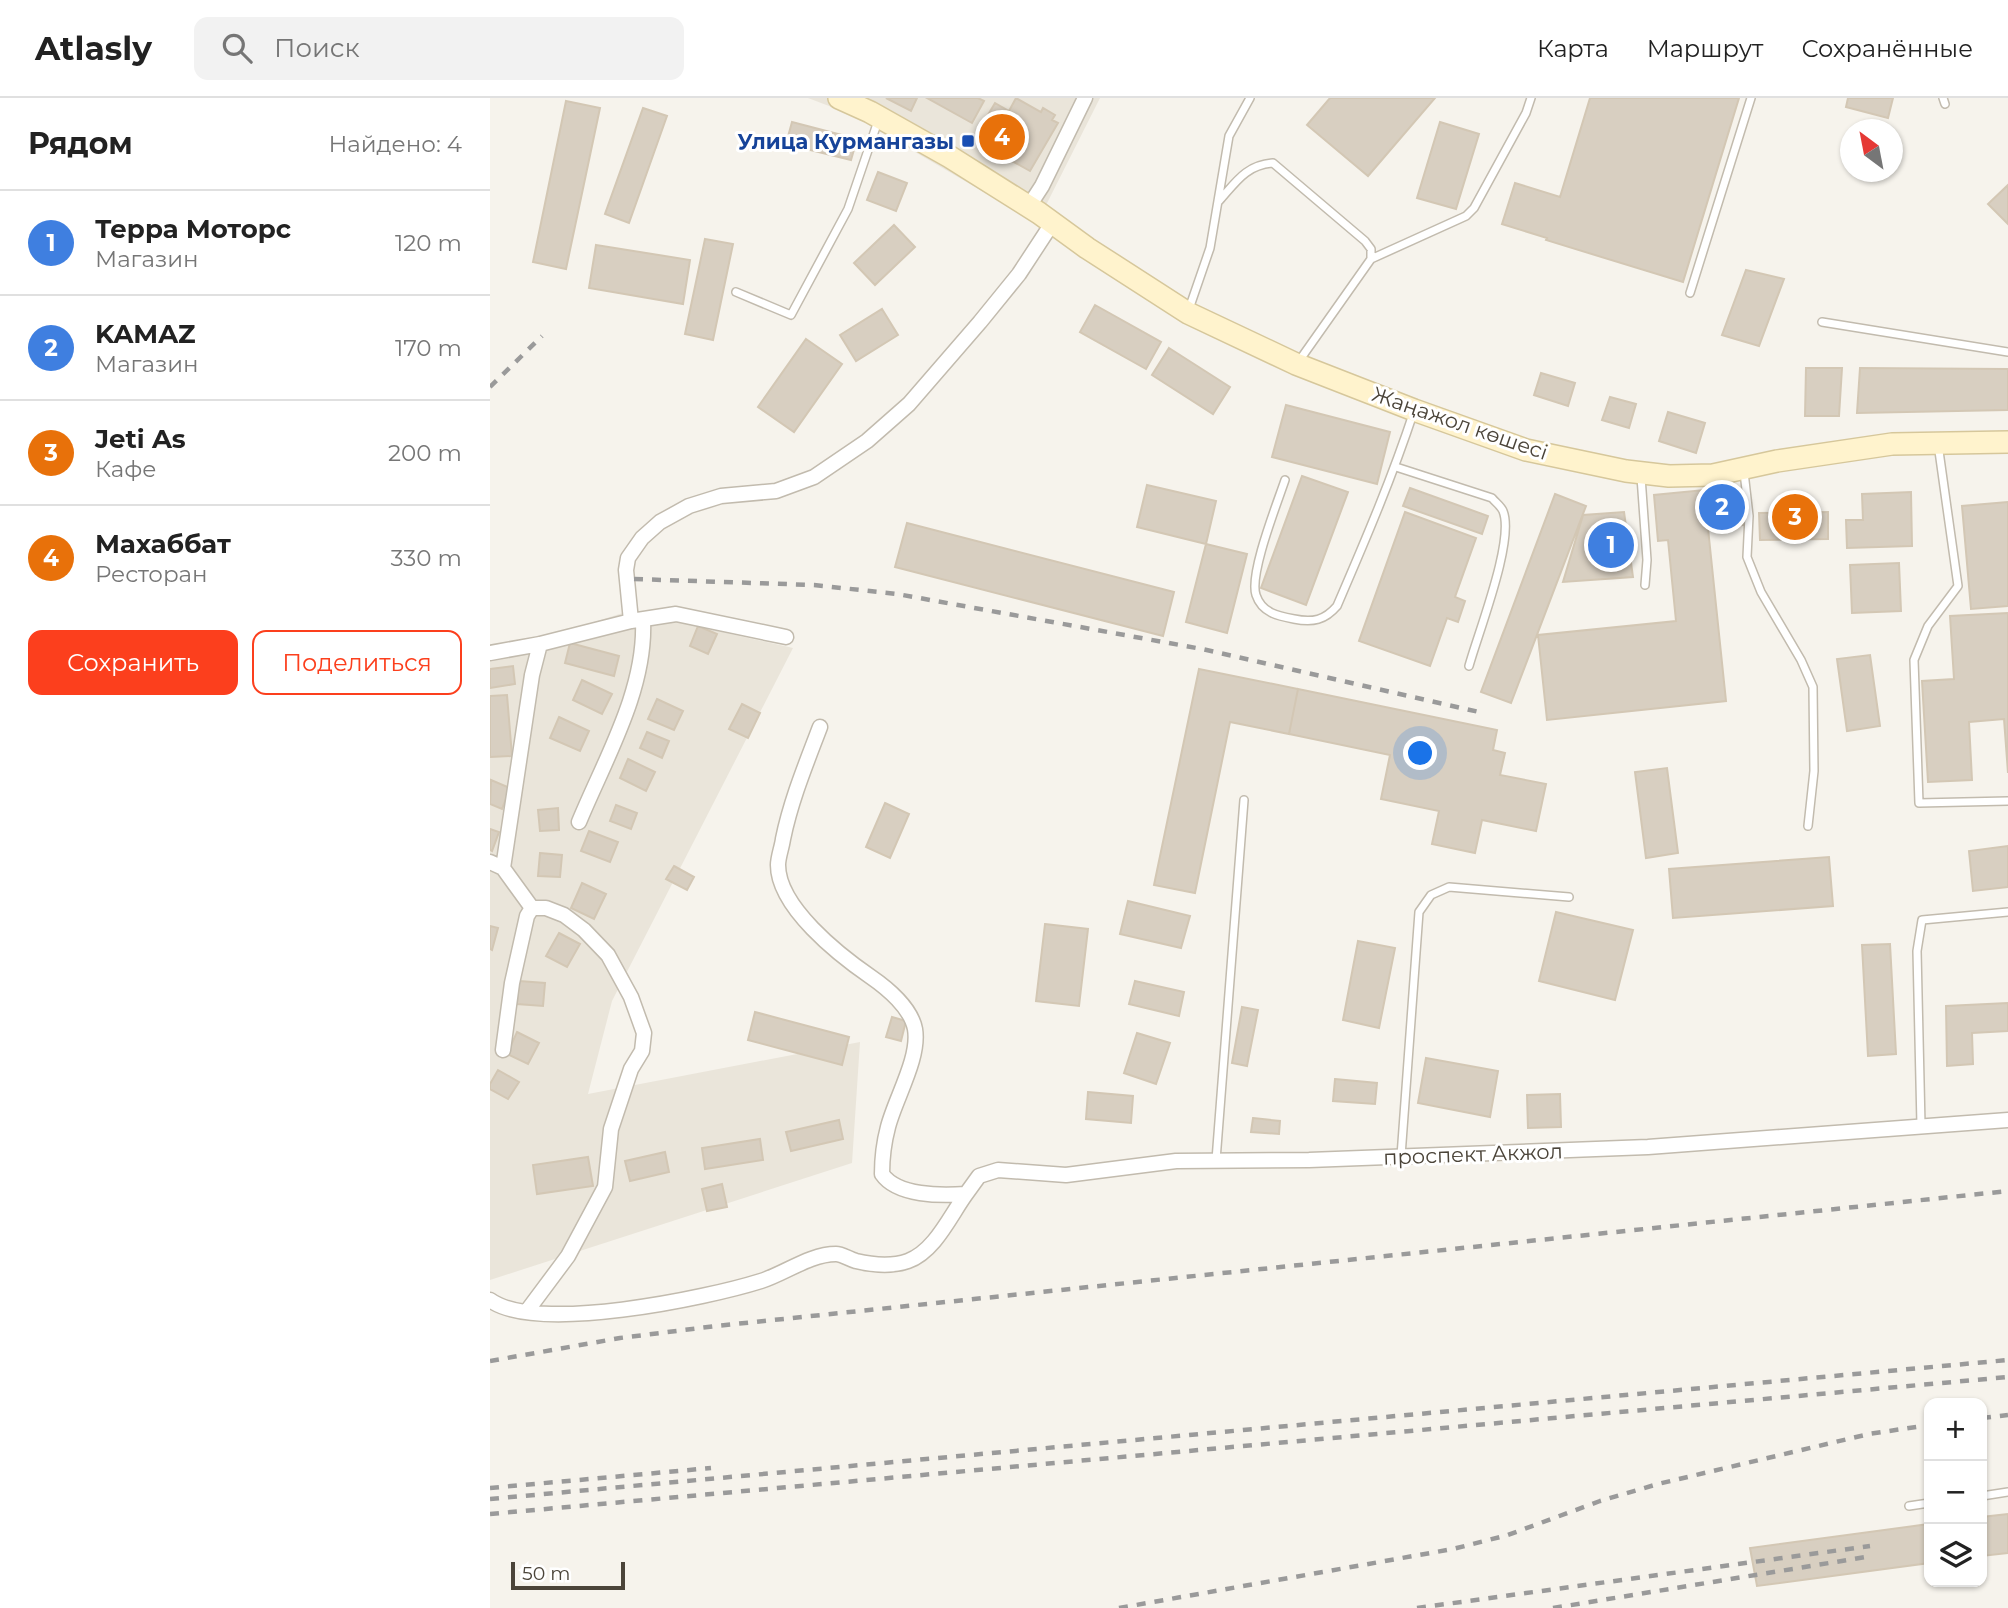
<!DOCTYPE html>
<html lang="ru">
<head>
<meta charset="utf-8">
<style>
  body { margin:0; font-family:Montserrat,sans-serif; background:#f2f2f2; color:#222 }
  .controls { position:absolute; right:21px; bottom:21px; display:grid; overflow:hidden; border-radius:14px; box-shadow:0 2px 5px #0004 }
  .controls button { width:63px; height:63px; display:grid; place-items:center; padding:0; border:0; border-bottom:2px solid #e0e0e0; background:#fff; color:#222; font:35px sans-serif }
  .compass { position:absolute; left:1350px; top:21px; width:63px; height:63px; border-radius:50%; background:#fff; box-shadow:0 2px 5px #0004; rotate:328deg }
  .scale { position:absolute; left:21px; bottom:18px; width:114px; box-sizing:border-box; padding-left:7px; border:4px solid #4b4439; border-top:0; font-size:19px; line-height:24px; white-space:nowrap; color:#4b4439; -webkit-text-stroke:5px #fff; paint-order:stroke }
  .you { position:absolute; left:931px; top:656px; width:24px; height:24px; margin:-18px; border:5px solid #fff; border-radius:50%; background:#1a73e8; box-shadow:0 0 0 10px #1a73e833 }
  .badge { display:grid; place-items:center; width:46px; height:46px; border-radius:50%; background:#fc3f1d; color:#fff; font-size:23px; font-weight:700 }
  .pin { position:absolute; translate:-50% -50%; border:4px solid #fff; box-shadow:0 2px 7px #0006 }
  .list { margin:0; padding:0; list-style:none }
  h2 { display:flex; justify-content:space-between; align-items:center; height:91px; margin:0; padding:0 28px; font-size:30px }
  h2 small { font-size:23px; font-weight:400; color:#767676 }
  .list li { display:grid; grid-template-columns:46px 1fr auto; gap:21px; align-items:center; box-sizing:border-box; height:105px; padding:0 28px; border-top:2px solid #e0e0e0 }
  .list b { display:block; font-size:26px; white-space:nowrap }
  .list p { margin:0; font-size:23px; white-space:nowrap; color:#767676 }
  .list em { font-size:23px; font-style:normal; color:#767676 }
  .actions { display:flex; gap:14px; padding:21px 28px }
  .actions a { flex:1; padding:16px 0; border:2px solid #fc3f1d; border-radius:14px; text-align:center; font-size:24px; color:#fc3f1d }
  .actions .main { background:#fc3f1d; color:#fff }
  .icon { flex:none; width:38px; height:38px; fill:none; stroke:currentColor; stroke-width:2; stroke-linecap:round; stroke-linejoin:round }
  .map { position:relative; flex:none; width:1518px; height:1510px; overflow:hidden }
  header { display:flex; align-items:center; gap:42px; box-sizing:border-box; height:98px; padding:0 35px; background:#fff; border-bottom:2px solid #e0e0e0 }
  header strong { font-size:33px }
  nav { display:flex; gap:38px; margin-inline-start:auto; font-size:24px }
  .search { width:490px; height:63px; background:#f2f2f2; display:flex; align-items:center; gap:18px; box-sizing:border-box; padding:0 24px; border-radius:14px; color:#767676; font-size:26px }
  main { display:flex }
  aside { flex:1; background:#fff }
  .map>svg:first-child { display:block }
  .residential { fill:#eae5da }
  .building { fill:#d8cfc1; stroke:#d3c7b4; stroke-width:2 }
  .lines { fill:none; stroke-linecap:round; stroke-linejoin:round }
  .service-casing { stroke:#c2bbae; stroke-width:10 }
  .minor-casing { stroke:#c2bbae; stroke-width:17 }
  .secondary-casing { stroke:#d6c79b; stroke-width:24 }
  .service { stroke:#fff; stroke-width:7 }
  .minor { stroke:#fff; stroke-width:14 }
  .secondary { stroke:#fff3cd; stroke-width:21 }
  .rail { stroke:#9a9a9a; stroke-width:4.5; stroke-dasharray:9 9; stroke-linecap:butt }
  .transit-dot { fill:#1a4fb4; stroke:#fff; stroke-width:2.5 }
  .labels { text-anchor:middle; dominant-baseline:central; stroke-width:6; stroke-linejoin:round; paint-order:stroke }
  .transit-label { font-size:21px; font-weight:bold; fill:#164399; stroke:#fff; text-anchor:end }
  .street-label { font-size:21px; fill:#4b4439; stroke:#fff }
</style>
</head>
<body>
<header>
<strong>Atlasly</strong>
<div class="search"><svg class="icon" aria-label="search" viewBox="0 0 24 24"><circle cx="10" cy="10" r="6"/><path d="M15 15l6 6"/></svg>Поиск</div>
<nav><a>Карта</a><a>Маршрут</a><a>Сохранённые</a></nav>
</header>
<main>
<aside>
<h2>Рядом<small>Найдено: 4</small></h2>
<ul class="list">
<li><span class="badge" style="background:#3f7fe0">1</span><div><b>Терра Моторс</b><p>Магазин</p></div><em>120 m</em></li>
<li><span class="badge" style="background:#3f7fe0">2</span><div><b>KAMAZ</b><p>Магазин</p></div><em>170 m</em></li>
<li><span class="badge" style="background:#e8710a">3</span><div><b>Jeti As</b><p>Кафе</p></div><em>200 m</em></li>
<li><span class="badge" style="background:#e8710a">4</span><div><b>Махаббат</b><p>Ресторан</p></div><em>330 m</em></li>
</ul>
<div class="actions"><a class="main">Сохранить</a><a>Поделиться</a></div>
</aside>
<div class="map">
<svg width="1518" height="1510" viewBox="0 0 1518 1510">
  <rect width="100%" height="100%" fill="#f6f3ec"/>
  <path class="residential" d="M318 0H610L547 125 360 16Z
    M139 513 303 550 122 903 98 996 370 944 362 1065 0 1182V557Z"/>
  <path class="building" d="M396 0H427L421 13Z
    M437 0H488L494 3 482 25Z
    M526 0 551 14 553 10 565 17 562 22 568 25 540 73 504 53 512 39 492 27 505 5 519 13Z
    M840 0H945L878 78 817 27Z
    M1100 0H1249L1193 184 1056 142 1057 140 1012 126 1025 85 1070 99Z
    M1358 0H1403L1398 20 1356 9Z
    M76 3 110 10 76 171 43 164Z
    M153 10 177 18 139 125 115 116Z
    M302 24 367 41 361 62 296 46Z
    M950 24 989 36 966 111 927 100Z
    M388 74 417 85 406 113 377 102Z
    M1518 87V126L1498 106Z
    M404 127 425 149 385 187 364 165Z
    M215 141 243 146 223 242 195 236Z
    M106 147 200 162 193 206 99 190Z
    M1256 172 1294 181 1269 248 1232 237Z
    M605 207 671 244 656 271 590 234Z
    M392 211 408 237 366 263 350 237Z
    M316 241 352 266 304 334 268 309Z
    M679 250 740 289 723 316 662 277Z
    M1316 270H1352L1349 318H1315Z
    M1370 270 1518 271V312L1367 315Z
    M1051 275 1085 285 1078 308 1044 297Z
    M1120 299 1146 306 1139 330 1112 322Z
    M796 307 900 334 887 386 782 359Z
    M1178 314 1215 325 1206 355 1169 343Z
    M812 378 858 394 816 507 771 490Z
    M657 387 726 403 716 446 647 429Z
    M920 390 998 418 992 436 913 408Z
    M1214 392 1236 603 1057 622 1048 537 1186 523 1178 442 1168 443 1164 397Z
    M1421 394 1422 448 1357 450 1356 422H1373L1372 396Z
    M1065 396 1096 408 1021 605 991 594Z
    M1252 402 1254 427 1223 431 1220 406Z
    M1518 404V508L1481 511 1472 408Z
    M915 414 986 440 965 499 975 503 968 524 957 520 940 568 869 543Z
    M1134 414 1143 479 1073 484 1093 417Z
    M1338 414V441L1270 442 1269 415Z
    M417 425 684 494 673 538 405 469Z
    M716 446 757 456 737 535 696 524Z
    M1409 465 1411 513 1362 515 1360 467Z
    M1518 515V675L1514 621 1479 624 1482 682 1438 684 1432 583 1464 581 1460 518Z
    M208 528 227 536 218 556 200 548Z
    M80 545 129 558 124 578 75 565Z
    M1380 557 1390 628 1357 633 1347 561Z
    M23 568 25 586 0 590V571Z
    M709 571 808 591 799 636 740 624 705 795 664 787Z
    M92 582 122 596 112 616 83 602Z
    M808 591 1007 632 1003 652 1015 655 1010 677 1056 686 1046 733 992 722 985 755 942 746 949 713 891 701 900 657 799 636Z
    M17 597 22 658 0 659V598Z
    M167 601 193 613 184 632 158 621Z
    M252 606 270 615 258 640 239 631Z
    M69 619 99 633 90 653 60 640Z
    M157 634 179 643 172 660 150 650Z
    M138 661 165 674 156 693 130 680Z
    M1177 670 1188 755 1156 760 1145 674Z
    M1 682 20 690 12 711 0 706Z
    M395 705 419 716 400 760 376 749Z
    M126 707 147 715 141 731 120 723Z
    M68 710 69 732 50 733 48 712Z
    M0 731 9 734 2 753 0 752Z
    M99 733 128 744 120 764 91 753Z
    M1518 748V789L1483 793 1479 753Z
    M50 755 72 757 70 779 48 778Z
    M1339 759 1343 808 1183 820 1179 771Z
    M184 768 204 779 197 792 176 781Z
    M92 785 116 796 104 821 81 810Z
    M638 803 700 818 691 850 630 836Z
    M1066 814 1143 832 1125 902 1049 883Z
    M555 826 598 831 589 908 546 903Z
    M0 828 8 830 2 852 0 851Z
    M69 835 90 846 77 869 56 858Z
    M868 843 905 850 889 930 853 922Z
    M1400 846 1406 956 1378 958 1372 847Z
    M29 883 55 885 53 908 27 906Z
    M645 883 694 894 689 918 639 906Z
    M1518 905V933L1482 935 1483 966 1457 968 1456 908Z
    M752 909 768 912 757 968 742 965Z
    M265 914 359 939 352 967 258 942Z
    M402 919 416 923 411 943 396 939Z
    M27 934 49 945 38 966 17 956Z
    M647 935 680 945 666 986 634 975Z
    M936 960 1008 973 1000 1019 928 1005Z
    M8 972 29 984 18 1001 0 991V986Z
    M845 981 887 985 885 1006 843 1003Z
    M598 994 643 998 641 1025 596 1021Z
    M1070 996 1071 1029 1038 1030 1037 997Z
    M763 1020 790 1023 789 1036 761 1034Z
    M349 1022 353 1041 301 1053 296 1034Z
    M270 1041 273 1062 215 1071 212 1050Z
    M175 1054 179 1074 140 1083 135 1063Z
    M98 1059 103 1088 47 1096 43 1067Z
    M232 1086 237 1109 217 1113 212 1091Z
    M1518 1416V1455L1492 1458V1419Z
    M1439 1426V1465L1267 1488 1260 1450Z"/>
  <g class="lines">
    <defs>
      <path id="service" d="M1453 0 1455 6
        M729 103C746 84 756 67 783 65L875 143 881 151V161L809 263
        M881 161 976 118 984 110 1036 15 1041 0
        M246 194 301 217 358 111 388 23
        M1200 195 1261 0
        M699 211 720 150 739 38 760 0
        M1332 224 1518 254
        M1448 346 1468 488 1438 528 1424 562 1429 705 1518 703
        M906 369 1002 400C1005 404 1011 408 1013 413 1025 442 988 535 979 568
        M1254 374 1259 418 1257 459 1271 494 1311 562 1323 589 1324 673 1318 728
        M1151 379 1157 462 1155 487
        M795 382C787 406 759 476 766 497 772 515 788 518 804 521 823 525 835 522 847 508 875 443 902 380 924 313
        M1431 1027 1427 853 1432 822 1518 814
        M911 1058 929 814 941 797 959 789 1079 799
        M726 1062 754 702
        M1492 1398 1518 1394
        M1419 1408 1439 1405"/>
      <path id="minor" d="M539 108 552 88 595 0
        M141 523 136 472 138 460 152 440 170 424 199 408 231 398 286 393 324 379 377 343 419 306 490 224 529 176 563 124
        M0 555 50 546 141 523 186 516 296 539
        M330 629C316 666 301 702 293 741 292 749 288 759 288 767 288 809 349 857 381 879 397 890 421 910 425 931 430 960 405 1001 398 1029 394 1044 392 1061 392 1076 407 1098 451 1098 476 1096L489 1078 508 1072 576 1077 686 1063 819 1062 1158 1049 1518 1022
        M89 724C115 661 156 592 153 523
        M0 764 13 770 42 810 37 818 22 885 13 952
        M13 770 42 577 50 546
        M0 1202C46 1236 217 1200 271 1183 294 1176 320 1156 346 1156 352 1156 359 1161 366 1163 383 1167 401 1169 418 1163 445 1153 460 1118 476 1096
        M37 1213 78 1158 115 1089 121 1031 141 971 152 953 154 935 141 899 118 857 94 832 74 817 56 810H42"/>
      <path id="secondary" d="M349 0 380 14 460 59 549 115 597 150 698 215 806 266 924 312 1036 352 1136 373 1179 378 1223 377 1287 363 1402 346 1518 344"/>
    </defs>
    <use href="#service" class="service-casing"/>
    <use href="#minor" class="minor-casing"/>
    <use href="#secondary" class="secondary-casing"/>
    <use href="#service" class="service"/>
    <use href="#minor" class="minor"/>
    <use href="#secondary" class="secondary"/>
    <path class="rail" d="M0 289 52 238
      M144 481 324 487 407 496 712 551 989 614
      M0 1263 130 1240 226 1228 1518 1093
      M1492 1320 1518 1317
      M0 1390 221 1370
      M0 1401 1518 1262
      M0 1416 1518 1279
      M629 1510 963 1451 1018 1437 1110 1403 1168 1386 1379 1336 1439 1327
      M927 1510 1380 1448
      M1063 1510 1382 1458"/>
  </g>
  <rect class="transit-dot" x="471" y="36" width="14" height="14" rx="3.5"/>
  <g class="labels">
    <g class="transit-label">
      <text x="464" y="43">Улица Курмангазы</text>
    </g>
    <g class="street-label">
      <text transform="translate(970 325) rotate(19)">Жаңажол көшесі</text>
      <text transform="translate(983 1056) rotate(-2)">проспект Акжол</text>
    </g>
  </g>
</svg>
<div class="controls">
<button>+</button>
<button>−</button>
<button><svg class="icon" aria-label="layers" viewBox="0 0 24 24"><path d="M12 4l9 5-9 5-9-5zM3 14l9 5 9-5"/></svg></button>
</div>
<svg class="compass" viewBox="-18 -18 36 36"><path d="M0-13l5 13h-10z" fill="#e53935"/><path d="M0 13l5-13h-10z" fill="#767676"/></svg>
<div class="scale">50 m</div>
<div class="you"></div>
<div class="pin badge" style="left:1121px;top:447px;background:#3f7fe0">1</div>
<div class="pin badge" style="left:1232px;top:409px;background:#3f7fe0">2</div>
<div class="pin badge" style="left:1305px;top:419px;background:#e8710a">3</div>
<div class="pin badge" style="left:512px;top:39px;background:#e8710a">4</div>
</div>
</main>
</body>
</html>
